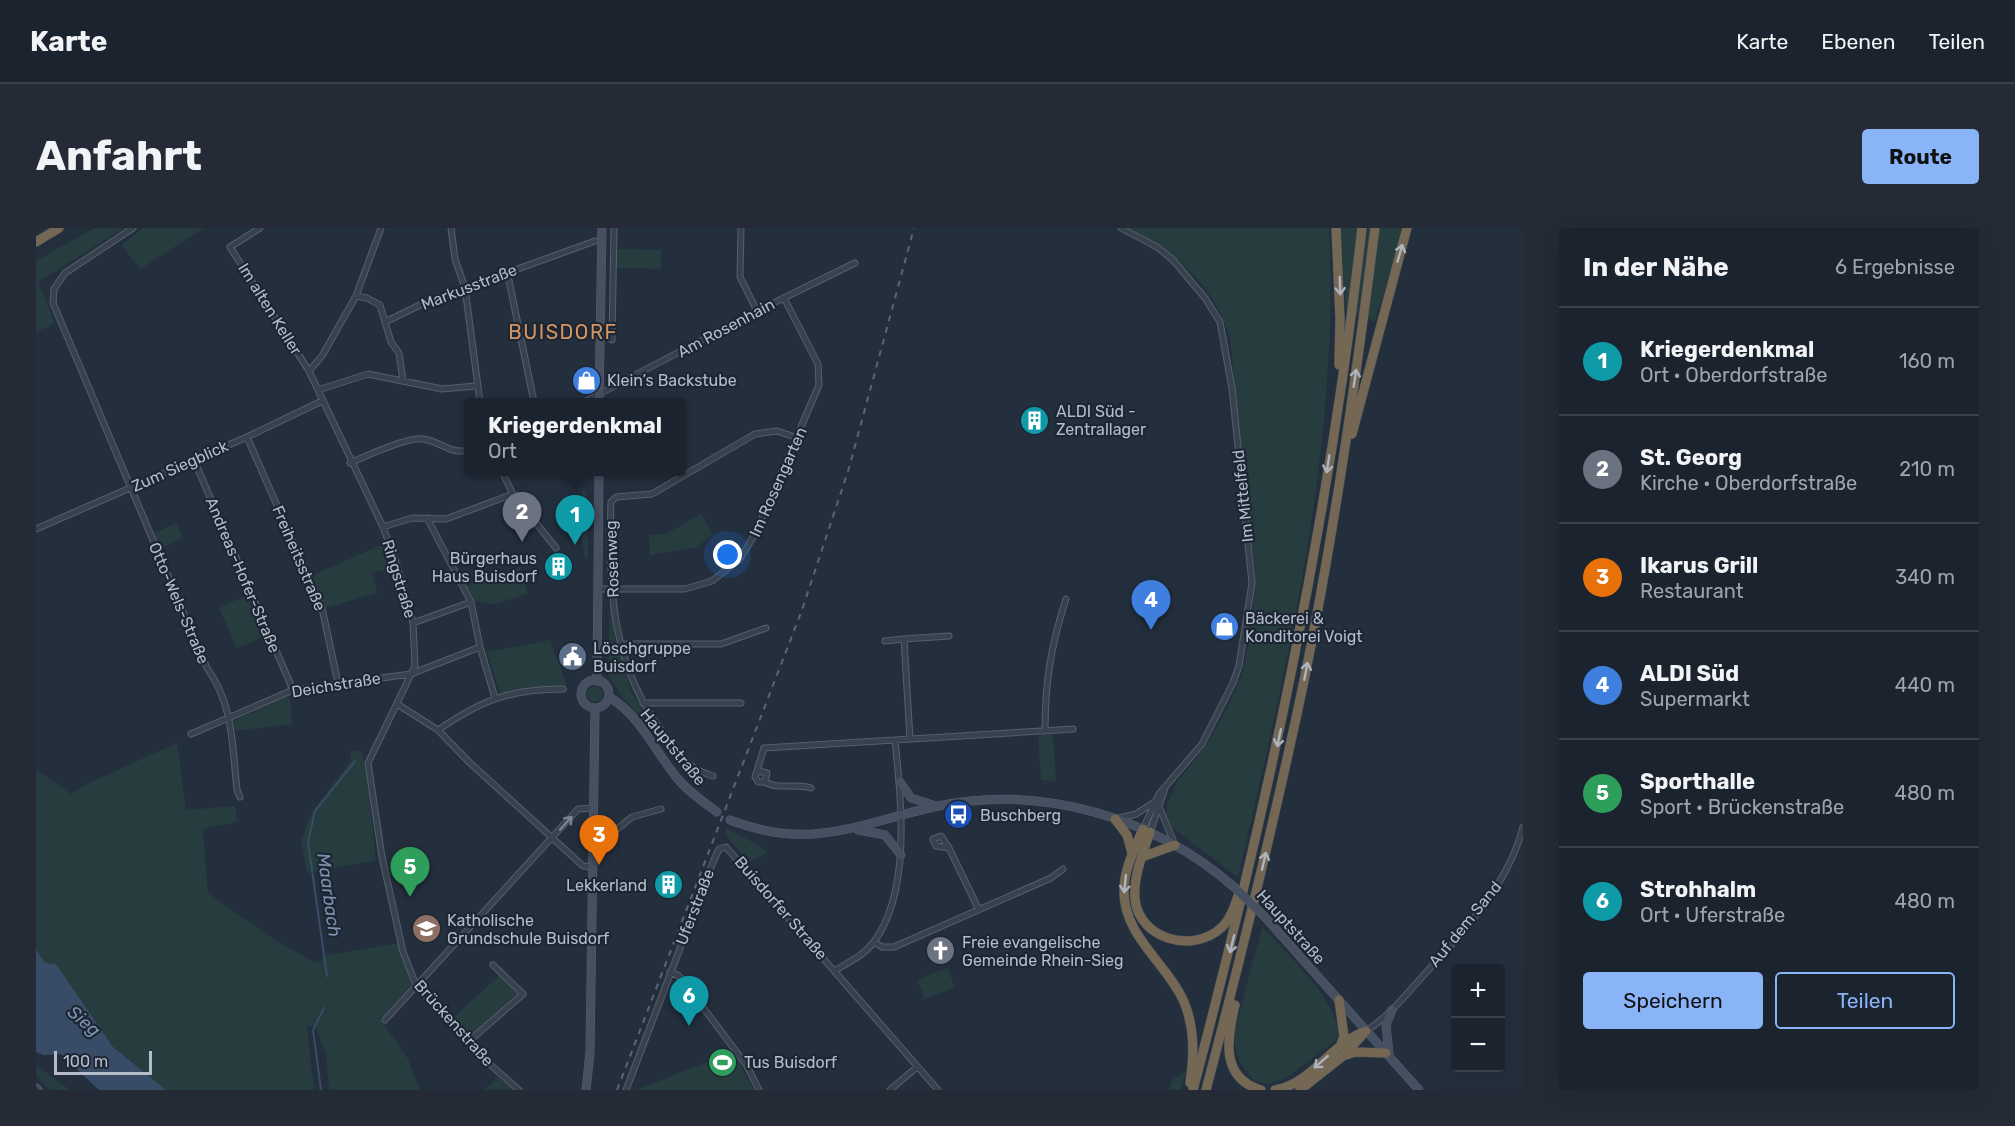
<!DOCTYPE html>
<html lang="de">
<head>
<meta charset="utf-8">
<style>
  body { margin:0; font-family:Rubik,sans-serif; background:#242b36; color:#f1f3f6 }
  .controls { position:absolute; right:18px; bottom:18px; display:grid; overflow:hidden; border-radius:6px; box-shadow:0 6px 24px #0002 }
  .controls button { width:54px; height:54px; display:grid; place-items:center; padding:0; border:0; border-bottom:2px solid #39404a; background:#1b232e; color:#f1f3f6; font:30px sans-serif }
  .scale { position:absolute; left:18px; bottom:15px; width:98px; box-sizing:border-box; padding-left:6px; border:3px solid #b4bcc9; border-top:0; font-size:16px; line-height:21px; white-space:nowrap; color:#b4bcc9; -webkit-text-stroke:4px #1d2633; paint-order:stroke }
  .you { position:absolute; left:692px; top:327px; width:21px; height:21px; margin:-15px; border:4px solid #fff; border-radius:50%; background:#1a73e8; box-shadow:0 0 0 9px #1a73e833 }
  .badge { display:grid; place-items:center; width:39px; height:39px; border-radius:50%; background:#8ab4f8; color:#fff; font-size:20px; font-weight:700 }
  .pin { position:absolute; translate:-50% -50px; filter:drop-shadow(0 2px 3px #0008) }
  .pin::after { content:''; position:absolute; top:32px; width:21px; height:18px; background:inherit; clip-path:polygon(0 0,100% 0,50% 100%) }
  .popup { position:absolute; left:428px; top:170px; width:222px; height:78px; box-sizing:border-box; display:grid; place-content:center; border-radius:6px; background:#1b232e; filter:drop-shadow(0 2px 4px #0005); font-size:20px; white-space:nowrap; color:#a0a4aa }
  .popup b { font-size:22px; color:#f1f3f6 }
  .popup::after { content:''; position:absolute; left:50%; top:100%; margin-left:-12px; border:12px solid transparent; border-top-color:#1b232e }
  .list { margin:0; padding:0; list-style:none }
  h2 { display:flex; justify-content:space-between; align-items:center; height:78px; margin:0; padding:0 24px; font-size:26px }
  h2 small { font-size:20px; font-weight:400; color:#a0a4aa }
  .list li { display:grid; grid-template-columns:39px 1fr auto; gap:18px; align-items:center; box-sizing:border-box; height:108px; padding:0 24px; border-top:2px solid #39404a }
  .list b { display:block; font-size:22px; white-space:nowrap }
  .list p { margin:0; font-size:20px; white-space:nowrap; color:#a0a4aa }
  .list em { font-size:20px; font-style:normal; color:#a0a4aa }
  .actions { display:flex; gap:12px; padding:18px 24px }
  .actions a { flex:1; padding:14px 0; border:2px solid #8ab4f8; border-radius:6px; text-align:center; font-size:21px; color:#8ab4f8 }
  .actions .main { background:#8ab4f8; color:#111 }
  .map { position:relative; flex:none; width:1487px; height:862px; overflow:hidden; border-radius:6px }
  header { display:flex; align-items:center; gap:36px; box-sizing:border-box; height:84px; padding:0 30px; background:#1b232e; border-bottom:2px solid #39404a }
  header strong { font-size:28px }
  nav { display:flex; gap:33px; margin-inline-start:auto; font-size:21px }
  .intro { display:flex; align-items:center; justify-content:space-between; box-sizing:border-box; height:144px; padding:0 36px }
  h1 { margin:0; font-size:42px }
  .button { padding:15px 27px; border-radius:6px; background:#8ab4f8; color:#111; font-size:21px; font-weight:700 }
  main { display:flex; gap:36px; padding:0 36px }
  aside { flex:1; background:#1b232e; border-radius:6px; box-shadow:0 6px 24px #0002 }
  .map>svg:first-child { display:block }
  .green { fill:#263c3f }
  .water { fill:#394c67 }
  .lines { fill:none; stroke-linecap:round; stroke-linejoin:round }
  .stream { stroke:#394c67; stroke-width:2 }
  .minor-casing { stroke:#565f6c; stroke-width:7 }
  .secondary-casing { stroke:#565f6c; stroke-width:9 }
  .motorway-casing { stroke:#434c59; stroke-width:10 }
  .minor { stroke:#38414e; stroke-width:5 }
  .secondary { stroke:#465061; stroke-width:8 }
  .motorway { stroke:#746855; stroke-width:9 }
  .rail { stroke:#5a6575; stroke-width:2; stroke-dasharray:6 6; stroke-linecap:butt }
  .secondary-bridge-casing { stroke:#565f6c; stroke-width:9; stroke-linecap:butt }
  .secondary-bridge { stroke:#465061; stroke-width:8 }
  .oneway { stroke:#aeb4bd }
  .oneway2 { stroke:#7c8592 }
  .labels { text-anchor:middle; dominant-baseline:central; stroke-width:4.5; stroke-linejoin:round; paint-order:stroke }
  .street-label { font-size:16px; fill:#b4bcc9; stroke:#1d2633 }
  .poi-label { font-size:16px; fill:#b4bcc9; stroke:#1d2633; text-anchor:start }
  .water-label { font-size:18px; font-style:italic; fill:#7c92b1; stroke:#1d2633 }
  .quarter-label { font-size:20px; letter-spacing:1.5px; fill:#d59563; stroke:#1d2633 }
</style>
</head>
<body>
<header>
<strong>Karte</strong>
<nav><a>Karte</a><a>Ebenen</a><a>Teilen</a></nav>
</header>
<div class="intro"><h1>Anfahrt</h1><a class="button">Route</a></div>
<main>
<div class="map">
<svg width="1487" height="862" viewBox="0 0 1487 862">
  <rect width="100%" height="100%" fill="#242f3e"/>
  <path class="green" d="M58 0H88L2 54 19 95 0 104V33Z
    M107 0H168L104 41 85 17Z
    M1094 0H1293C1304 218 1251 438 1202 649L1135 599 1130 588 1131 576 1142 553 1172 515 1192 478 1206 447 1217 394 1219 346 1194 111C1180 59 1140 25 1094 0Z
    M1304 0H1368L1339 93 1310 83Z
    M579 21 625 22V41L579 40Z
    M546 262H550L552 331H549L545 304Z
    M665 286 677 306 661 319 614 327 613 307 630 306Z
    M140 295 147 310 123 321 116 306Z
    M351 314 360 340 336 345 341 365 289 380 276 348Z
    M484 339 492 366 457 376 438 373 429 358Z
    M211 367 230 408 201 420 183 380Z
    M574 372 580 416 595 463 622 506 619 507 586 469 572 446Z
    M514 412 531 458 492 459 466 466 463 463 451 424Z
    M551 466a8 8 0 1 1 16 0a8 8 0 1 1-16 0Z
    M251 469 254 471 256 496 197 503 198 492Z
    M1017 506 1020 553 1005 552 1002 508Z
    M141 515 150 582 199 578 201 594 167 601 172 665 239 712 279 735 286 733V728L363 715 378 757 348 790 343 789 372 831 384 862H293L290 826 279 797 271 799 278 862H130L77 819 20 736 9 735 0 721V541L35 566 51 556Z
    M325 522 331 548 340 632 271 645 265 612 276 584 315 533 314 524Z
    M690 600C701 608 726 616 731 625L713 634 690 608Z
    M1226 699C1251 725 1298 769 1303 805L1299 813 1249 851 1231 856 1218 853 1204 835 1197 810Z
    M911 740 919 759 889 771 881 752Z
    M464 747 482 766 438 805 433 806 418 789Z
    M697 824 718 862H600Z
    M0 837 34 862H14L0 848Z
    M1150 843 1145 862H1133L1136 852Z
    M462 849 476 861 448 862Z"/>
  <path class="water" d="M0 721 9 735 20 736 77 819 130 862H63L25 826 7 827 0 824Z"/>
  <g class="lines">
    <path class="stream" d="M291 748 272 614 279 583 319 533
      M285 862 277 802 288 780"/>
    <defs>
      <path id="minor" d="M97 0 29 45 18 61 17 75 171 440C198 477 196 519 201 562L204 569
        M224 0 194 19 273 143
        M345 0 320 68 286 128 273 143 347 299 359 331 377 395 379 438 332 535 346 629 367 724 380 757 449 832 483 862
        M415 0 419 31 429 60 444 174
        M705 0 704 49 721 83
        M1085 0 1121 19 1137 32 1169 70 1184 94 1196 160 1216 355 1203 438 1197 455 1166 516 1123 566 1107 601
        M471 43 498 174
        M320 68 331 70 344 77 355 114 363 125 367 153
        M349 94 388 75 559 13
        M576 112 578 0
        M282 162 332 146 406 161 440 158
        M548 174 721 83 819 35
        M211 209 286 380 302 455
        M158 232 257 462
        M314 235C330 228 371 209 387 211 404 213 415 227 432 222
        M466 244 477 266 520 320
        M391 290 435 374 444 419 459 470
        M347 299 376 290 410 291 477 266
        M0 301 211 209 286 173
        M562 361H649L676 353 704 331 719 306 783 157 782 136 748 70
        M377 395 435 374
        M849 413 868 411
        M585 416H685L730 400
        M607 475H705
        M361 476 402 502 433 534 547 638 557 639
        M402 502C446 472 474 461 527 461
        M1009 503C1009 454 1015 417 1030 371
        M155 506 257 462 375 446 444 419
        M874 511 868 411 913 408
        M859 512 1037 501
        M728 520 859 512C865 571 876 664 837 715 828 727 813 734 800 742
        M722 543 731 545 729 554H722L719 549 728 520
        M677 548C653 541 648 531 633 512 575 443 572 360 575 274L580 269 616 266 719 206 741 203 762 210
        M729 554C741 562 760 555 775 560
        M1124 581 1139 617
        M1079 591 1100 586 1117 575
        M1114 604 1129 560
        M558 620 596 589 625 581
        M913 620 900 618 897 611 905 608 913 620 943 682
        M838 714 846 719H858L1015 650 1027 641
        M634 744 643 748 651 758 711 838 723 862
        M349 792 542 581 558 580
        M1330 803C1352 789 1368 769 1386 749 1426 705 1472 658 1487 599
        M432 814 487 766 457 737
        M590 862 677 634 683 621 690 619 902 862
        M854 862 881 839"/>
      <path id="secondary" d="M563 174 566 0
        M545 466a14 14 0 1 1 28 0a14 14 0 1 1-28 0Z
        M561 453 563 244
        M573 469C603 486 620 525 642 551 653 564 667 574 681 584
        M864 554 875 570 900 578
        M694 592C775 624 824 595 902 578 1006 556 1119 590 1198 659
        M822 602 849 607 865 627
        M1228 688 1383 862
        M1353 826 1350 797 1356 782
        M0 860 2 862
        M550 862 554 824 559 480"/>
      <path id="motorway" d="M1300 0 1304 91 1303 137
        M0 14 23 0
        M1316 206 1371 0
        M1079 591 1091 607 1096 625
        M1107 601C1099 620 1088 641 1088 662 1087 708 1131 735 1148 774 1159 800 1158 827 1154 855
        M1114 604C1107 625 1097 649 1099 671 1103 711 1156 726 1185 700 1194 692 1198 680 1202 668
        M1106 629 1139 617
        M1303 772 1308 808 1305 816
        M1199 777C1191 810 1184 850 1225 862
        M1310 827 1319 824 1350 825
        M1157 862C1232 578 1293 292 1326 0
        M1170 862C1206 725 1240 587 1269 448 1299 300 1320 150 1339 0
        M1239 862C1276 856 1295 815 1330 803
        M1264 862 1307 828 1330 803"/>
    </defs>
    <use href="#minor" class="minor-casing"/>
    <use href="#secondary" class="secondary-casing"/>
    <use href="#motorway" class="motorway-casing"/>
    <use href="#minor" class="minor"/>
    <use href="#secondary" class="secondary"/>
    <use href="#motorway" class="motorway"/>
    <path class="rail" d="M581 862 766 382 813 240 878 0"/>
    <defs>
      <path id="secondary-bridge" d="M1198 659 1228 688"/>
    </defs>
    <use href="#secondary-bridge" class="secondary-bridge-casing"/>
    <use href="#secondary-bridge" class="secondary-bridge"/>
  </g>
  <defs><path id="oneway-shaft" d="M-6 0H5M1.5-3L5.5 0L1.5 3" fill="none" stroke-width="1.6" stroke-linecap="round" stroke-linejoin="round" transform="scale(1.5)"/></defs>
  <g class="oneway">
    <use href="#oneway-shaft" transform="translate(1364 25) rotate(-74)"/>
    <use href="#oneway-shaft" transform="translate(1304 58) rotate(88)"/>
    <use href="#oneway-shaft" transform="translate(1319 150) rotate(-81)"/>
    <use href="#oneway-shaft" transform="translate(1292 236) rotate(99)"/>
    <use href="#oneway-shaft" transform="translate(1270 443) rotate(-79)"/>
    <use href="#oneway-shaft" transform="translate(1243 510) rotate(102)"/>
    <use href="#oneway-shaft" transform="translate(1228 633) rotate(-77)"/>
    <use href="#oneway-shaft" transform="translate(1089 656) rotate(96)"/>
    <use href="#oneway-shaft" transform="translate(1196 716) rotate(104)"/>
    <use href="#oneway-shaft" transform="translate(1285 834) rotate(139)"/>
  </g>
  <use class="oneway2" href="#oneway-shaft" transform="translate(530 595) rotate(-48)"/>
  <defs>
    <symbol id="shop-disc" viewBox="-11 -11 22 22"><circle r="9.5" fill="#3f7fe0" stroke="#1d2633"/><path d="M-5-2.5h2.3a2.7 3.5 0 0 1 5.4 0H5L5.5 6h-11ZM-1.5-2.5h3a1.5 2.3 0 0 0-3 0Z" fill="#fff"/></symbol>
    <symbol id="building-disc" viewBox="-11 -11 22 22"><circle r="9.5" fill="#0f9aa8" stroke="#1d2633"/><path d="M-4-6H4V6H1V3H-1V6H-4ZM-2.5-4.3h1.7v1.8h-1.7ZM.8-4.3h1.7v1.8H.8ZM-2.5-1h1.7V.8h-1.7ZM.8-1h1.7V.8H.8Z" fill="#fff"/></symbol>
    <symbol id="civic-disc" viewBox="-11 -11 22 22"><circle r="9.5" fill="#5c6f8a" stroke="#1d2633"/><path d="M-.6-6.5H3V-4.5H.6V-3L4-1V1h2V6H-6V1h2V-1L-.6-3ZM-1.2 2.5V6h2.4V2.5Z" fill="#fff"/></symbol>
    <symbol id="bus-disc" viewBox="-11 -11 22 22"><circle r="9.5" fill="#1a4fb4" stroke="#1d2633"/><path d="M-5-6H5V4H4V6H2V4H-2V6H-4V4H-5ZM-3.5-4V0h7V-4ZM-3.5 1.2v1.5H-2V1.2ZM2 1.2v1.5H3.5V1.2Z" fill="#fff"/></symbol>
    <symbol id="school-disc" viewBox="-11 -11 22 22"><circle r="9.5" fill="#8d6e63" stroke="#1d2633"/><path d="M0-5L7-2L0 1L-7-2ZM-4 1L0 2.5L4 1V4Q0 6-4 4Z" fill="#fff"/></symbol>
    <symbol id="church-disc" viewBox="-11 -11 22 22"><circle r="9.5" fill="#6b7280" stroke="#1d2633"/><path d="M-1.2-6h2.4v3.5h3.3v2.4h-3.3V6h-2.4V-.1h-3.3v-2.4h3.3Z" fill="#fff"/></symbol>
    <symbol id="stadium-disc" viewBox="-11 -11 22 22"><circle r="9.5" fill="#2e9e5b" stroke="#1d2633"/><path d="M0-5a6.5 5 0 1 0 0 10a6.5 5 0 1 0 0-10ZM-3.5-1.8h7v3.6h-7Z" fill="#fff"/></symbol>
  </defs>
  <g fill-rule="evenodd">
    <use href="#shop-disc" x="534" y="136" width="33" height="33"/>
    <use href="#building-disc" x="982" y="176" width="33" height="33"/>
    <use href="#building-disc" x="506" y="322" width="33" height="33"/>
    <use href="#shop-disc" x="1172" y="382" width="33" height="33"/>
    <use href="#civic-disc" x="520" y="412" width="33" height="33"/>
    <use href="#bus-disc" x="906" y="570" width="33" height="33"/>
    <use href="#building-disc" x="616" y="640" width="33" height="33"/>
    <use href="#school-disc" x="374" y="684" width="33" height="33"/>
    <use href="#church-disc" x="888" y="706" width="33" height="33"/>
    <use href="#stadium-disc" x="670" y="818" width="33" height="33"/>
  </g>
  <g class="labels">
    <g class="street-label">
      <text transform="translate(433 59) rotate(-21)">Markusstraße</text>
      <text transform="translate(234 81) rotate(58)">Im alten Keller</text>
      <text transform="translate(690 100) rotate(-28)">Am Rosenhain</text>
      <text transform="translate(144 238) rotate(-24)">Zum Siegblick</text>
      <text transform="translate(742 254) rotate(-66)">Im Rosengarten</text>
      <text transform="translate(1207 268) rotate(-96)">Im Mittelfeld</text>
      <text transform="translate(263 330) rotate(67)">Freiheitsstraße</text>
      <text transform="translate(576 331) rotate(-92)">Rosenweg</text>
      <text transform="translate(207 347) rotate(67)">Andreas-Hofer-Straße</text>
      <text transform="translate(363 351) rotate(73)">Ringstraße</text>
      <text transform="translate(143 375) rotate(67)">Otto-Wels-Straße</text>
      <text transform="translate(300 457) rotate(-9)">Deichstraße</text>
      <text transform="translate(637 519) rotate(51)">Hauptstraße</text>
      <text transform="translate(659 679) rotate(-69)">Uferstraße</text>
      <text transform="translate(745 680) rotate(49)">Buisdorfer Straße</text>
      <text transform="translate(1429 696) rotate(-51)">Auf dem Sand</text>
      <text transform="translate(1255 699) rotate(48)">Hauptstraße</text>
      <text transform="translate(418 795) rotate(48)">Brückenstraße</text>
    </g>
    <g class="poi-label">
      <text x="571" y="152">Klein’s Backstube</text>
      <text x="1020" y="183">ALDI Süd -<tspan x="1020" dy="18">Zentrallager</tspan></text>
      <text x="501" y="330" text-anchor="end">Bürgerhaus<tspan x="501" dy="18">Haus Buisdorf</tspan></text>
      <text x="1209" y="390">Bäckerei &amp;<tspan x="1209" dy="18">Konditorei Voigt</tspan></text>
      <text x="557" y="420">Löschgruppe<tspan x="557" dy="18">Buisdorf</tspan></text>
      <text x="944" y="587">Buschberg</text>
      <text x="611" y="657" text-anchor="end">Lekkerland</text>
      <text x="411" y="692">Katholische<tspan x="411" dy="18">Grundschule Buisdorf</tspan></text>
      <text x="926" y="714">Freie evangelische<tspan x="926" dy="18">Gemeinde Rhein-Sieg</tspan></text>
      <text x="708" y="834">Tus Buisdorf</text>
    </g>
    <g class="water-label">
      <text transform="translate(293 667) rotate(82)">Maarbach</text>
      <text transform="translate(48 793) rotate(41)">Sieg</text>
    </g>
    <g class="quarter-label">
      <text x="527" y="104">BUISDORF</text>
    </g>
  </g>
</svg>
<div class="controls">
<button>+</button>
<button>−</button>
</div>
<div class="scale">100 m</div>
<div class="you"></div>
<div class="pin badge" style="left:539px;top:317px;background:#0f9aa8">1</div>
<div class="popup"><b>Kriegerdenkmal</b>Ort</div>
<div class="pin badge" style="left:486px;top:314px;background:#6b7280">2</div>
<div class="pin badge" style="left:563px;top:637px;background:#e8710a">3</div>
<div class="pin badge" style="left:1115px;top:402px;background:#3f7fe0">4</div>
<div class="pin badge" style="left:374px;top:669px;background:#2e9e5b">5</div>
<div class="pin badge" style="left:653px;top:798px;background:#0f9aa8">6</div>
</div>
<aside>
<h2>In der Nähe<small>6 Ergebnisse</small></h2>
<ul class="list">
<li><span class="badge" style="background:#0f9aa8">1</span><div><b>Kriegerdenkmal</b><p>Ort · Oberdorfstraße</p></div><em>160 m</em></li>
<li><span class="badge" style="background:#6b7280">2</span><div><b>St. Georg</b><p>Kirche · Oberdorfstraße</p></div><em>210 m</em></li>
<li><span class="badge" style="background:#e8710a">3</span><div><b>Ikarus Grill</b><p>Restaurant</p></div><em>340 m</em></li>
<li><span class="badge" style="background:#3f7fe0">4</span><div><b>ALDI Süd</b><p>Supermarkt</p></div><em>440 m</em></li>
<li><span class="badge" style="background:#2e9e5b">5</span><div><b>Sporthalle</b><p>Sport · Brückenstraße</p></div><em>480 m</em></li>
<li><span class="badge" style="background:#0f9aa8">6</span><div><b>Strohhalm</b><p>Ort · Uferstraße</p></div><em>480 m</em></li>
</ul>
<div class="actions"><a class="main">Speichern</a><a>Teilen</a></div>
</aside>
</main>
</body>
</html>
